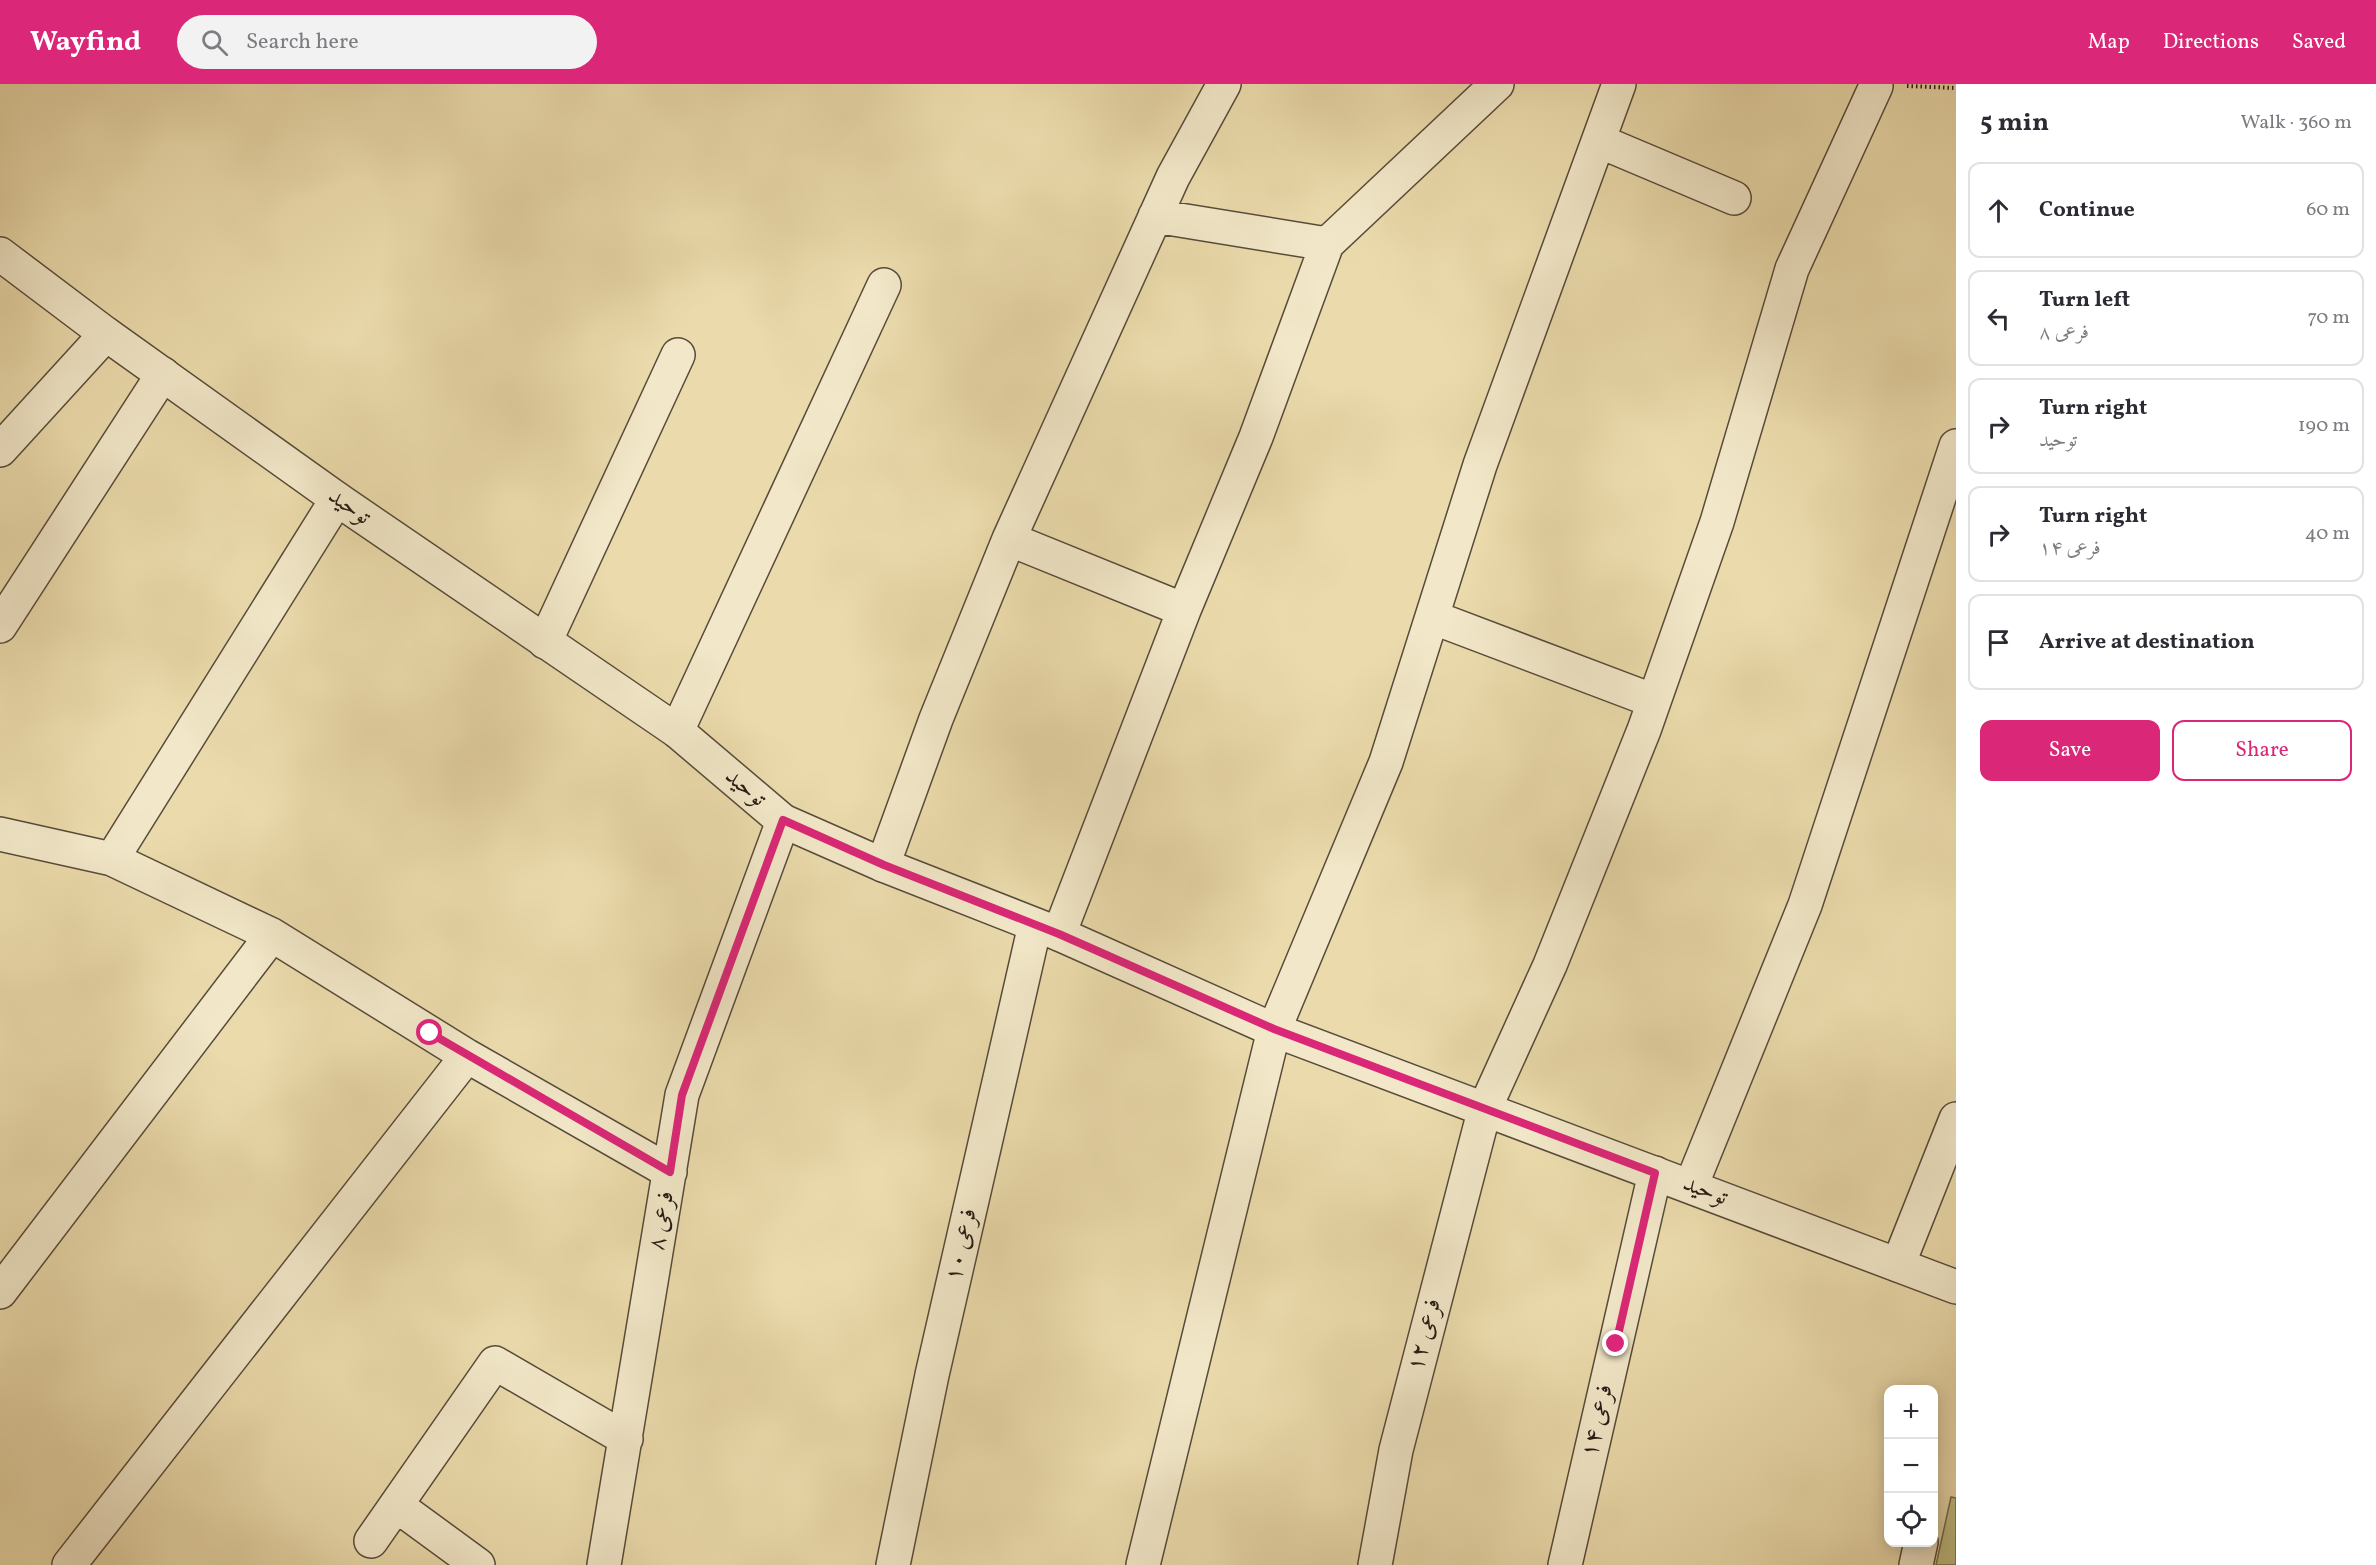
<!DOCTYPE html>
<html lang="en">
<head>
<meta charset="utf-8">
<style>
  body { margin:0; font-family:Vollkorn,Amiri,serif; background:#f2f2f3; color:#2b2b33 }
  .controls { position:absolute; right:18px; bottom:18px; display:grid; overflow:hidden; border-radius:12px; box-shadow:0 3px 15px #0003 }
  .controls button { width:54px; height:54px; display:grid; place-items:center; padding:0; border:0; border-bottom:2px solid #e1e1e2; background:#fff; color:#2b2b33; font:30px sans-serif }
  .stop { position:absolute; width:18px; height:18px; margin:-14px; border:4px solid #db2777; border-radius:50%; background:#fff }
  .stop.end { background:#db2777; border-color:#fff; box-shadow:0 2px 6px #0008 }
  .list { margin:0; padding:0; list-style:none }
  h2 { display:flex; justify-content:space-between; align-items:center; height:78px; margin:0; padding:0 24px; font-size:26px }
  h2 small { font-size:20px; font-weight:400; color:#7c7c81 }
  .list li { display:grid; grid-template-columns:39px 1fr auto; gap:18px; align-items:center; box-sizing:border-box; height:96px; margin:0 12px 12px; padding:0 12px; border:2px solid #e1e1e2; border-radius:12px }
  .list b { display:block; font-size:22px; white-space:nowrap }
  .list p { margin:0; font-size:20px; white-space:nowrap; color:#7c7c81 }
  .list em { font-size:20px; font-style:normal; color:#7c7c81 }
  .actions { display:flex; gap:12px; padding:18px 24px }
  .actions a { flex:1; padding:14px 0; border:2px solid #db2777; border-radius:12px; text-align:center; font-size:21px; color:#db2777 }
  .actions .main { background:#db2777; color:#fff }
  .icon { flex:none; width:33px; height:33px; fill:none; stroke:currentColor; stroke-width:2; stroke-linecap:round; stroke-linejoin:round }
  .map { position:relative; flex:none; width:1956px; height:1481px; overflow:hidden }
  header { display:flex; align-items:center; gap:36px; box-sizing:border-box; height:84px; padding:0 30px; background:#db2777; color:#fff }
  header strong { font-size:28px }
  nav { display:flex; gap:33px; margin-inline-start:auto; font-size:21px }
  .search { width:420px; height:54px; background:#f2f2f3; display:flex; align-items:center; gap:15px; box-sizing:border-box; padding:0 21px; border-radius:33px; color:#7c7c81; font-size:22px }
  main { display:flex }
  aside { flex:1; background:#fff }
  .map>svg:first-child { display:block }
  .green { fill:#c0be84; stroke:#736c4c; stroke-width:1.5 }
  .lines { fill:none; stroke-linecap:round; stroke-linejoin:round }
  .minor-casing { stroke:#574b3a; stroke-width:36 }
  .tertiary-casing { stroke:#574b3a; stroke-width:36 }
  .path { stroke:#261b14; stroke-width:4; stroke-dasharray:1.5 3; stroke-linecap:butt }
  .minor { stroke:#f2e8c9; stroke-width:33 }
  .tertiary { stroke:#f2e8c9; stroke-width:33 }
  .route { stroke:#db2777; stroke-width:8 }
  .labels { text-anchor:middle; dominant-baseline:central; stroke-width:5; stroke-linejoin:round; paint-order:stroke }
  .street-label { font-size:24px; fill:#261b14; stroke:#f2e8c9 }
</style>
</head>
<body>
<header>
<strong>Wayfind</strong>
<div class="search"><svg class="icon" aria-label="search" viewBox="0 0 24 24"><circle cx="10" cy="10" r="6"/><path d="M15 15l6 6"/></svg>Search here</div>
<nav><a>Map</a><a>Directions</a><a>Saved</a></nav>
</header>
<main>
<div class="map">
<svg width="1956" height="1481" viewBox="0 0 1956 1481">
  <rect width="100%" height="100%" fill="#ebdbac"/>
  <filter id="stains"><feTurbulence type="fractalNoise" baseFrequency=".00333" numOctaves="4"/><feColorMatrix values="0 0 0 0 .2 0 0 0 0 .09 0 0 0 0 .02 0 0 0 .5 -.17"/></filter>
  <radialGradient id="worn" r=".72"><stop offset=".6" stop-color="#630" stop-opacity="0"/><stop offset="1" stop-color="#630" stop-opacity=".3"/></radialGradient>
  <path class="green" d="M1951 1413 1956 1414V1481H1936Z"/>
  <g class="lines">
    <defs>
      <path id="minor" d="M1599 57 1734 114
        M1155 132 1327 160
        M0 366 106 250
        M1009 455 1184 526
        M1432 533 1654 617
        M0 542 163 290
        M545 558 678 271
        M677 647 884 201
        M0 750 112 775 272 851 467 972 670 1088
        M112 775 337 415
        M883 781 936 635 1009 455 1173 93 1224 0
        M1059 850 1184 526 1256 353 1327 160 1497 0
        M1691 1102 1805 821 1956 362
        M1898 1181 1956 1035
        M0 1208 272 851
        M396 1421 478 1481
        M371 1457 495 1279 626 1355
        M69 1481 467 972
        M604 1481 682 1011 783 737
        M893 1481 932 1291 1035 841
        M1143 1481 1274 946 1386 678 1480 381 1619 0
        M1375 1481 1396 1366 1485 1024 1550 881 1644 646 1717 438 1792 185 1876 2
        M1565 1481 1655 1089
        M1916 1481 1921 1458"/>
      <path id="tertiary" d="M0 170 106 250 337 415 677 647 783 737 883 781 1059 850 1274 946 1956 1203"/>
    </defs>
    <use href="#minor" class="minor-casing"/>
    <use href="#tertiary" class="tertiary-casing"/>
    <path class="path" d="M1907 2 1956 4"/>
    <use href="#minor" class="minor"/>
    <use href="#tertiary" class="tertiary"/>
  </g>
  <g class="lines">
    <path class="route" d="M430 949 670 1088 682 1011 783 736 884 781 1059 850 1274 945 1655 1089 1616 1260"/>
  </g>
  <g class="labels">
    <g class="street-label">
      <text transform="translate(349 423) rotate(35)">توحید</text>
      <text transform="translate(745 704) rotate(40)">توحید</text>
      <text transform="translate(1705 1107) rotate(21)">توحید</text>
      <text transform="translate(662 1137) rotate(-80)">فرعی ۸</text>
      <text transform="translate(962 1161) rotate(-77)">فرعی ۱۰</text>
      <text transform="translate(1425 1251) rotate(-75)">فرعی ۱۲</text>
      <text transform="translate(1598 1337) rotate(-77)">فرعی ۱۴</text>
    </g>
  </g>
  <rect width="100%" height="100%" filter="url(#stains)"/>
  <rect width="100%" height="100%" fill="url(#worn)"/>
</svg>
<div class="controls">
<button>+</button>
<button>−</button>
<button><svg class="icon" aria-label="locate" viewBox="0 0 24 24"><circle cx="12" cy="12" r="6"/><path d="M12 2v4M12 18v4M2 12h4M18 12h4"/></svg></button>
</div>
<div class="stop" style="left:430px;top:949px"></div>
<div class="stop end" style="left:1616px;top:1260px"></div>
</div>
<aside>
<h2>5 min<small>Walk · 360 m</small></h2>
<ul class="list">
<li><svg class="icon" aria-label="ahead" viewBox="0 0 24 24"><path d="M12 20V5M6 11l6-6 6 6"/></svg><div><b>Continue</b></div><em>60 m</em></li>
<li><svg class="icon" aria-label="left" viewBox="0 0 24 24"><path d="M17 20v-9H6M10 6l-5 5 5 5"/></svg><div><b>Turn left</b><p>فرعی ۸</p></div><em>70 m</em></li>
<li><svg class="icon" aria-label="right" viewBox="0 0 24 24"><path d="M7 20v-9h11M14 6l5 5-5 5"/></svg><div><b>Turn right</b><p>توحید</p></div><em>190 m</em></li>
<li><svg class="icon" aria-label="right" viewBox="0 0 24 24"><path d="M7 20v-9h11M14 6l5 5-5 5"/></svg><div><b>Turn right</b><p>فرعی ۱۴</p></div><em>40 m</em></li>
<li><svg class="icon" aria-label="arrive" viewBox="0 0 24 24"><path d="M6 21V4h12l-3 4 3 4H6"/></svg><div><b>Arrive at destination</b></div></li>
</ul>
<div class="actions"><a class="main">Save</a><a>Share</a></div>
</aside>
</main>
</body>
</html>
